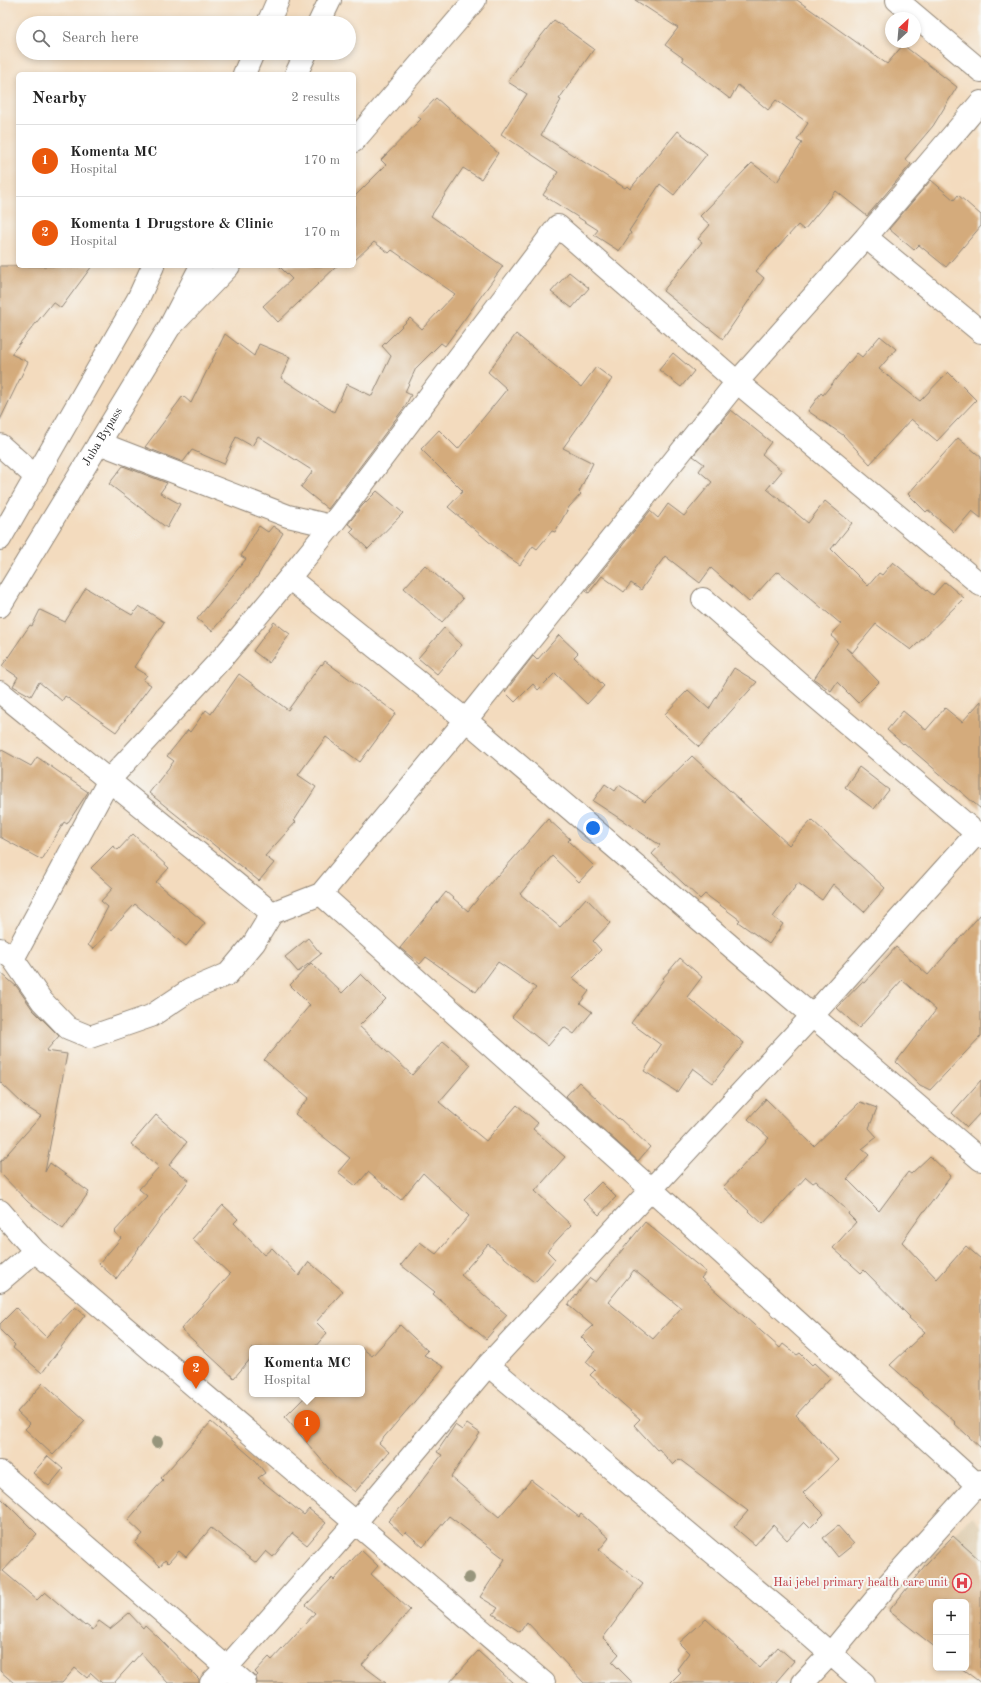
<!DOCTYPE html>
<html lang="en">
<head>
<meta charset="utf-8">
<style>
  body { margin:0; font-family:"Old Standard TT",serif; background:#f2f2f2; color:#222 }
  .controls { position:absolute; right:12px; bottom:12px; display:grid; overflow:hidden; border-radius:6px; box-shadow:0 2px 6px #0003 }
  .controls button { width:36px; height:36px; display:grid; place-items:center; padding:0; border:0; border-bottom:1px solid #e0e0e0; background:#fff; color:#222; font:20px sans-serif }
  .compass { position:absolute; left:885px; top:12px; width:36px; height:36px; border-radius:50%; background:#fff; box-shadow:0 2px 6px #0003; rotate:26deg }
  .you { position:absolute; left:593px; top:828px; width:14px; height:14px; margin:-10px; border:3px solid #fff; border-radius:50%; background:#1a73e8; box-shadow:0 0 0 6px #1a73e833 }
  .badge { display:grid; place-items:center; width:26px; height:26px; border-radius:50%; background:#ea580c; color:#fff; font-size:13px; font-weight:700 }
  .pin { position:absolute; translate:-50% -33px; filter:drop-shadow(0 1px 2px #0008) }
  .pin::after { content:''; position:absolute; top:21px; width:14px; height:12px; background:inherit; clip-path:polygon(0 0,100% 0,50% 100%) }
  .popup { position:absolute; left:249px; top:1345px; width:116px; height:52px; box-sizing:border-box; display:grid; place-content:center; border-radius:6px; background:#fff; filter:drop-shadow(0 1px 3px #0005); font-size:13px; white-space:nowrap; color:#767676 }
  .popup b { font-size:15px; color:#222 }
  .popup::after { content:''; position:absolute; left:50%; top:100%; margin-left:-8px; border:8px solid transparent; border-top-color:#fff }
  .list { margin:0; padding:0; list-style:none }
  h2 { display:flex; justify-content:space-between; align-items:center; height:52px; margin:0; padding:0 16px; font-size:17px }
  h2 small { font-size:13px; font-weight:400; color:#767676 }
  .list li { display:grid; grid-template-columns:26px 1fr auto; gap:12px; align-items:center; box-sizing:border-box; height:72px; padding:0 16px; border-top:1px solid #e0e0e0 }
  .list b { display:block; font-size:15px; white-space:nowrap }
  .list p { margin:0; font-size:13px; white-space:nowrap; color:#767676 }
  .list em { font-size:13px; font-style:normal; color:#767676 }
  .icon { flex:none; width:22px; height:22px; fill:none; stroke:currentColor; stroke-width:2; stroke-linecap:round; stroke-linejoin:round }
  .map { position:relative; flex:none; width:981px; height:1683px; overflow:hidden }
  .search { position:absolute; background:#fff; box-shadow:0 2px 6px #0003; left:16px; top:16px; width:340px; height:44px; display:flex; align-items:center; gap:10px; box-sizing:border-box; padding:0 14px; border-radius:22px; color:#767676; font-size:15px }
  .panel { position:absolute; background:#fff; box-shadow:0 2px 6px #0003; left:16px; top:72px; width:340px; height:196px; border-radius:6px }
  .map>svg:first-child { display:block }
  .built { fill:#dfceb1 }
  .building { fill:#d4ab7b; fill-rule:evenodd }
  .lines { fill:none; stroke-linecap:round; stroke-linejoin:round }
  .minor-casing { stroke:#8f8374; stroke-width:24 }
  .primary-casing { stroke:#8f8374; stroke-width:24 }
  .minor { stroke:#fff; stroke-width:22 }
  .primary { stroke:#fff; stroke-width:22 }
  .tree { fill:#97957b }
  .labels { text-anchor:middle; dominant-baseline:central; stroke-width:4; stroke-linejoin:round; paint-order:stroke }
  .street-label { font-size:12px; fill:#2b2b2b; stroke:#f6f6f2 }
  .health-label { font-size:12px; fill:#be3a42; stroke:#f6f6f2; text-anchor:end }
</style>
</head>
<body>
<div class="map">
<svg width="981" height="1683" viewBox="0 0 981 1683">
  <rect width="100%" height="100%" fill="#f6f6f2"/>
  <filter id="ink" filterUnits="userSpaceOnUse"><feTurbulence type="fractalNoise" baseFrequency=".025" numOctaves="2"/><feDisplacementMap in="SourceGraphic" scale="8" xChannelSelector="R" yChannelSelector="G"/><feConvolveMatrix kernelMatrix="1 2 1 2 8 2 1 2 1" color-interpolation-filters="sRGB"/></filter>
  <filter id="wash" filterUnits="userSpaceOnUse"><feTurbulence type="fractalNoise" baseFrequency=".012" numOctaves="4" result="noise"/><feDisplacementMap in="SourceGraphic" scale="16" xChannelSelector="R" yChannelSelector="G"/><feGaussianBlur stdDeviation="0.9" result="paint"/><feColorMatrix in="noise" values="0 0 0 0 0 0 0 0 0 0 0 0 0 0 0 0 0 1.4 0 .05"/><feComposite in="paint" operator="in"/></filter>
  <g filter="url(#wash)">
    <rect width="100%" height="100%" fill="#f3dbbe"/>
    <path class="built" d="M972 1516 981 1525V1622L966 1602H961L923 1564Z"/>
    <g id="blocks">
      <path class="building" d="M635 0H797L887 64 903 45 957 87 933 126 905 159 911 164 867 216 836 191 804 230 798 225 756 271 764 278 723 339 663 291 702 242 698 239 710 225 700 216 752 163 777 182 802 143 797 140 808 123 776 100 768 110 738 85 730 99 696 73 697 71 682 60 683 58 665 45 678 28Z
        M554 20 594 49 559 99 561 100 541 135 625 188 627 186 630 189 678 131 707 154 674 195 660 184 629 231 631 233 619 251 594 235 598 230 543 195 558 172 501 134 527 94 508 82 525 56Z
        M436 98 498 153 481 179 463 168 431 216 503 266 445 346 441 343 416 368 405 392 411 395 404 408 328 509 301 487 313 471 258 436 252 446 236 437 224 464 192 450 183 462 145 447 183 396 191 403 225 334 254 356 259 344 290 357 281 378 334 412 347 384 372 396 391 356 382 346 410 318 422 329 455 294 392 250 389 253 374 242 354 261V197L386 165 381 160 421 119 418 117Z
        M931 180 954 200 958 195 981 215V226L946 267 919 245 914 250 889 229Z
        M0 266H92L61 308 53 302 11 354 28 362 0 420Z
        M279 266H337L278 322 263 306 292 279Z
        M569 272 589 288 572 308 551 292Z
        M516 334 581 387 596 367 612 379 563 448 593 463 579 492 581 494 569 507 555 532 552 531 537 549 533 546 520 565 501 552 448 507 463 491 421 449 439 430 458 449 507 389 488 372Z
        M880 336 896 349 879 369 920 401 948 372 976 400 937 441 911 419 870 464 843 435 808 411 821 393 823 395 857 353 862 357Z
        M673 353 694 371 681 387 659 370Z
        M731 410 771 442 762 454 782 471 767 489 808 523 825 501 852 523 831 549 868 586 879 573 882 575 893 562 933 595 945 582 964 598 911 650 876 624 852 653 846 648 879 682 858 703 837 682 831 691 814 679 838 642 831 636 841 624 779 572 778 573 776 572 749 602 711 568 700 583 665 556 641 590 631 583 624 592 602 576 589 593 586 591 650 511 658 518 668 504 684 516 712 482 699 471 704 464 693 456Z
        M958 438 981 457V518L972 511 954 532 928 510 926 512 908 494Z
        M123 466 167 483 160 493 180 504 167 528 109 484Z
        M377 491 403 513 368 549 350 532 354 528 348 524 362 506Z
        M259 526 268 532 273 526 283 533 257 577 212 631 197 619 246 559 241 556Z
        M425 565 463 599 442 622 404 588Z
        M86 588 132 615 139 606 164 622 134 667 147 675 143 680 151 685 116 732 65 696 62 701 39 682 31 696 13 686 18 677 2 666 30 625 32 626 40 610 65 622Z
        M274 622 290 634 269 663 253 651Z
        M444 628 462 645 437 674 418 658Z
        M559 635 578 653 574 657 604 686 587 704 555 673 538 690 533 684 515 702 505 692 533 656 537 660Z
        M325 661 396 713 360 762 326 737 298 775 316 787 294 821 296 822 265 856 274 863 259 881 149 793 174 761 167 756 188 730 190 732 206 710 211 714 239 674 288 710 321 664 322 665Z
        M734 668 757 682 699 747 664 715 688 690 709 709Z
        M981 701V809L904 743 903 744 887 730 903 711 926 730 945 708 962 722Z
        M0 749 31 766 37 757 88 792 67 824 64 822 42 860 0 837Z
        M692 756 789 845 812 820 885 888 864 912 833 884 822 900 798 883 773 917 783 924 769 944 738 922 740 920 705 894 700 899 652 854 660 845 593 801 605 784 615 791 619 785 645 802Z
        M859 767 889 790 874 809 845 787Z
        M548 819 570 839 568 841 594 866 579 882 552 856 520 894 560 927 586 898 610 923 593 941 601 950 573 978 589 991 580 1003 592 1012 574 1034 564 1027 548 1046 512 1017 536 988 498 962 476 992 426 957 420 964 400 948 446 892 468 911 497 875 498 876Z
        M133 834 169 868 156 882 205 923 186 946 135 904 93 949 88 945 108 907 101 901 113 888 91 868 113 846 118 850Z
        M981 914V1036L930 1090 920 1085 896 1062 936 1010 902 980 859 1028 837 1008 862 982 864 983 896 947 928 975Z
        M308 938 321 954 298 972 285 957Z
        M680 958 702 977 687 997 744 1043 713 1083 693 1068 677 1092 644 1071 661 1045 631 1023 664 979 663 978Z
        M311 963 342 993 361 974 386 999 359 1026 412 1075 443 1041 471 1065 439 1102 486 1141 517 1105 538 1123 533 1129 565 1157 535 1191 571 1225 547 1251 555 1259 537 1280 534 1282 488 1244 461 1275 507 1315 486 1339 433 1294 435 1292 401 1265 420 1242 436 1254 469 1216 423 1173 401 1200 368 1172 356 1186 338 1172 350 1158 295 1114 309 1098 264 1060 310 1005 290 985Z
        M0 972 17 987 33 1010 59 1036 46 1051 67 1054 45 1172 50 1163 89 1192 63 1229 28 1202 0 1173V1162L41 1116 25 1106 0 1082Z
        M981 1080V1112L967 1127 952 1113Z
        M579 1082 618 1119 619 1118 650 1147 638 1161 566 1096Z
        M766 1099 814 1146 860 1102 877 1108 869 1128 877 1137 862 1149 869 1155 847 1179 879 1211 908 1172 911 1174 930 1156 951 1176 925 1211H924L902 1242 937 1279 966 1246 981 1259V1448L954 1423 955 1422 890 1365 925 1332 909 1318 910 1317 864 1270 861 1273 833 1248 856 1222 848 1214 849 1212 816 1181 813 1183 806 1177 763 1224 723 1187 769 1138 748 1119Z
        M156 1115 187 1142 169 1165 189 1180 116 1279 99 1264 121 1238 114 1232 147 1196 139 1189 159 1167 131 1144Z
        M601 1182 616 1197 599 1215 583 1200Z
        M223 1205 238 1219 234 1223 264 1255 272 1248 299 1276 309 1262 343 1291 316 1322 327 1333 314 1348H252V1357L234 1378 181 1329 230 1274 192 1239Z
        M645 1222 706 1272 701 1278 780 1348 783 1344 797 1355 800 1353 812 1365 814 1363 830 1378 796 1415 838 1460 803 1493 824 1514 810 1528 804 1522 787 1540 773 1525 755 1545 734 1527 748 1511 679 1459 673 1465 659 1449 657 1450 634 1425 640 1419 590 1375 595 1370 586 1362 595 1351 581 1337 593 1326 568 1305 590 1278 596 1282ZM634 1270 681 1308 653 1339 608 1302Z
        M75 1307 85 1315 42 1373 13 1348 15 1345 0 1330V1324L16 1308 46 1337Z
        M400 1325 428 1351 424 1355 444 1367 379 1443 389 1452 355 1492 335 1476 285 1417 308 1394H362V1348L372 1356Z
        M43 1383 85 1421 53 1455 25 1429 30 1424 17 1412Z
        M211 1422 256 1461 265 1473 258 1478 304 1515 309 1509 326 1523 307 1545 292 1533 273 1557 266 1551 256 1563 211 1528 186 1557 179 1551 168 1563 165 1560 160 1566 135 1543 143 1534 128 1520 163 1480 161 1478Z
        M467 1424 480 1433 451 1477 499 1517 531 1480 579 1517 581 1514 609 1538 599 1550 643 1584 603 1638 619 1654 612 1662 633 1683H584L527 1622 520 1632 493 1614 498 1608 480 1597 505 1559 449 1516 423 1547 406 1532 403 1535 388 1521 404 1504 442 1455 437 1452 455 1425 462 1430Z
        M48 1456 63 1469 49 1486 33 1473Z
        M0 1497 37 1534 3 1571 37 1600 45 1592 85 1626 86 1625 93 1630 99 1621 110 1629 129 1613 143 1628 145 1625 159 1638 199 1679V1683H168L141 1653 114 1683H102L91 1673 87 1678 75 1668 62 1683H14L0 1671Z
        M838 1526 854 1544 838 1557 823 1538Z
        M953 1536 981 1561V1683L961 1668H966V1602H936V1648L889 1611 926 1564Z
        M361 1550 378 1566 371 1574 410 1610 362 1665 386 1683H257L256 1677 258 1675 255 1672 269 1657 272 1660 315 1613 306 1605 332 1578 334 1580Z
        M706 1619 760 1668 778 1647 794 1661 776 1682 778 1683H670L681 1672 677 1669 689 1653 679 1643Z
        M478 1651 513 1683H449Z"/>
    </g>
  </g>
  <g filter="url(#ink)">
    <use href="#blocks" fill-opacity="0" stroke="#8f8374" stroke-width="1"/>
    <g class="lines">
      <defs>
        <path id="minor" d="M897 0 981 71
          M354 141 475 0
          M866 237 981 102
          M173 324 229 266
          M99 443 288 516 331 526
          M0 445 36 477
          M289 578 466 720 981 1160
          M703 599 805 688 981 837
          M0 692 272 913
          M321 894 651 1189 981 1488
          M0 949 13 959 42 1001 68 1028 90 1037 151 1016 190 990 228 974 254 943 272 913 321 894 466 720 737 382 866 237 981 332
          M13 959 109 780 224 656 289 578 331 526 558 226 737 382 981 585
          M0 1211 35 1251 544 1683
          M0 1281 35 1251
          M488 1365 785 1614 864 1683
          M0 1472 245 1683
          M211 1683 227 1667 355 1523 488 1365 813 1015 977 833
          M803 1683 831 1653 889 1583 981 1481"/>
        <g id="primary">
          <path d="M268 23 278 0"/>
          <path d="M319 23 330 0"/>
          <path d="M244 74 253 53"/>
          <path d="M296 74 306 53"/>
          <path d="M0 539 138 299 153 266"/>
          <path id="s1" d="M0 606 169 328 201 266"/>
        </g>
      </defs>
      <use href="#minor" class="minor-casing"/>
      <use href="#primary" class="primary-casing"/>
      <use href="#minor" class="minor"/>
      <use href="#primary" class="primary"/>
    </g>
    <g class="tree">
      <circle cx="157" cy="1442" r="6"/>
      <circle cx="469" cy="1578" r="6"/>
    </g>
  </g>
  <defs>
    <symbol id="hospital-ring" viewBox="-11 -11 22 22"><circle r="9.5" fill="#f6f6f2" stroke="#e0444e" stroke-width="1.5"/><path d="M-5-5h3v3.5h4V-5h3V5h-3V1.5h-4V5h-3Z" fill="#e0444e"/></symbol>
  </defs>
  <g fill-rule="evenodd">
    <use href="#hospital-ring" x="951" y="1572" width="22" height="22"/>
  </g>
  <g class="labels">
    <g class="street-label">
      <text stroke="none"><textPath href="#s1" startOffset="198">Juba Bypass</textPath></text>
    </g>
    <g class="health-label">
      <text x="948" y="1583">Hai jebel primary health care unit</text>
    </g>
  </g>
</svg>
<div class="controls">
<button>+</button>
<button>−</button>
</div>
<svg class="compass" viewBox="-18 -18 36 36"><path d="M0-13l5 13h-10z" fill="#e53935"/><path d="M0 13l5-13h-10z" fill="#767676"/></svg>
<div class="you"></div>
<div class="pin badge" style="left:307px;top:1443px">1</div>
<div class="popup"><b>Komenta MC</b>Hospital</div>
<div class="pin badge" style="left:196px;top:1389px">2</div>
<div class="search"><svg class="icon" aria-label="search" viewBox="0 0 24 24"><circle cx="10" cy="10" r="6"/><path d="M15 15l6 6"/></svg>Search here</div>
<section class="panel">
<h2>Nearby<small>2 results</small></h2>
<ul class="list">
<li><span class="badge">1</span><div><b>Komenta MC</b><p>Hospital</p></div><em>170 m</em></li>
<li><span class="badge">2</span><div><b>Komenta 1 Drugstore &amp; Clinic</b><p>Hospital</p></div><em>170 m</em></li>
</ul>
</section>
</div>
</body>
</html>
